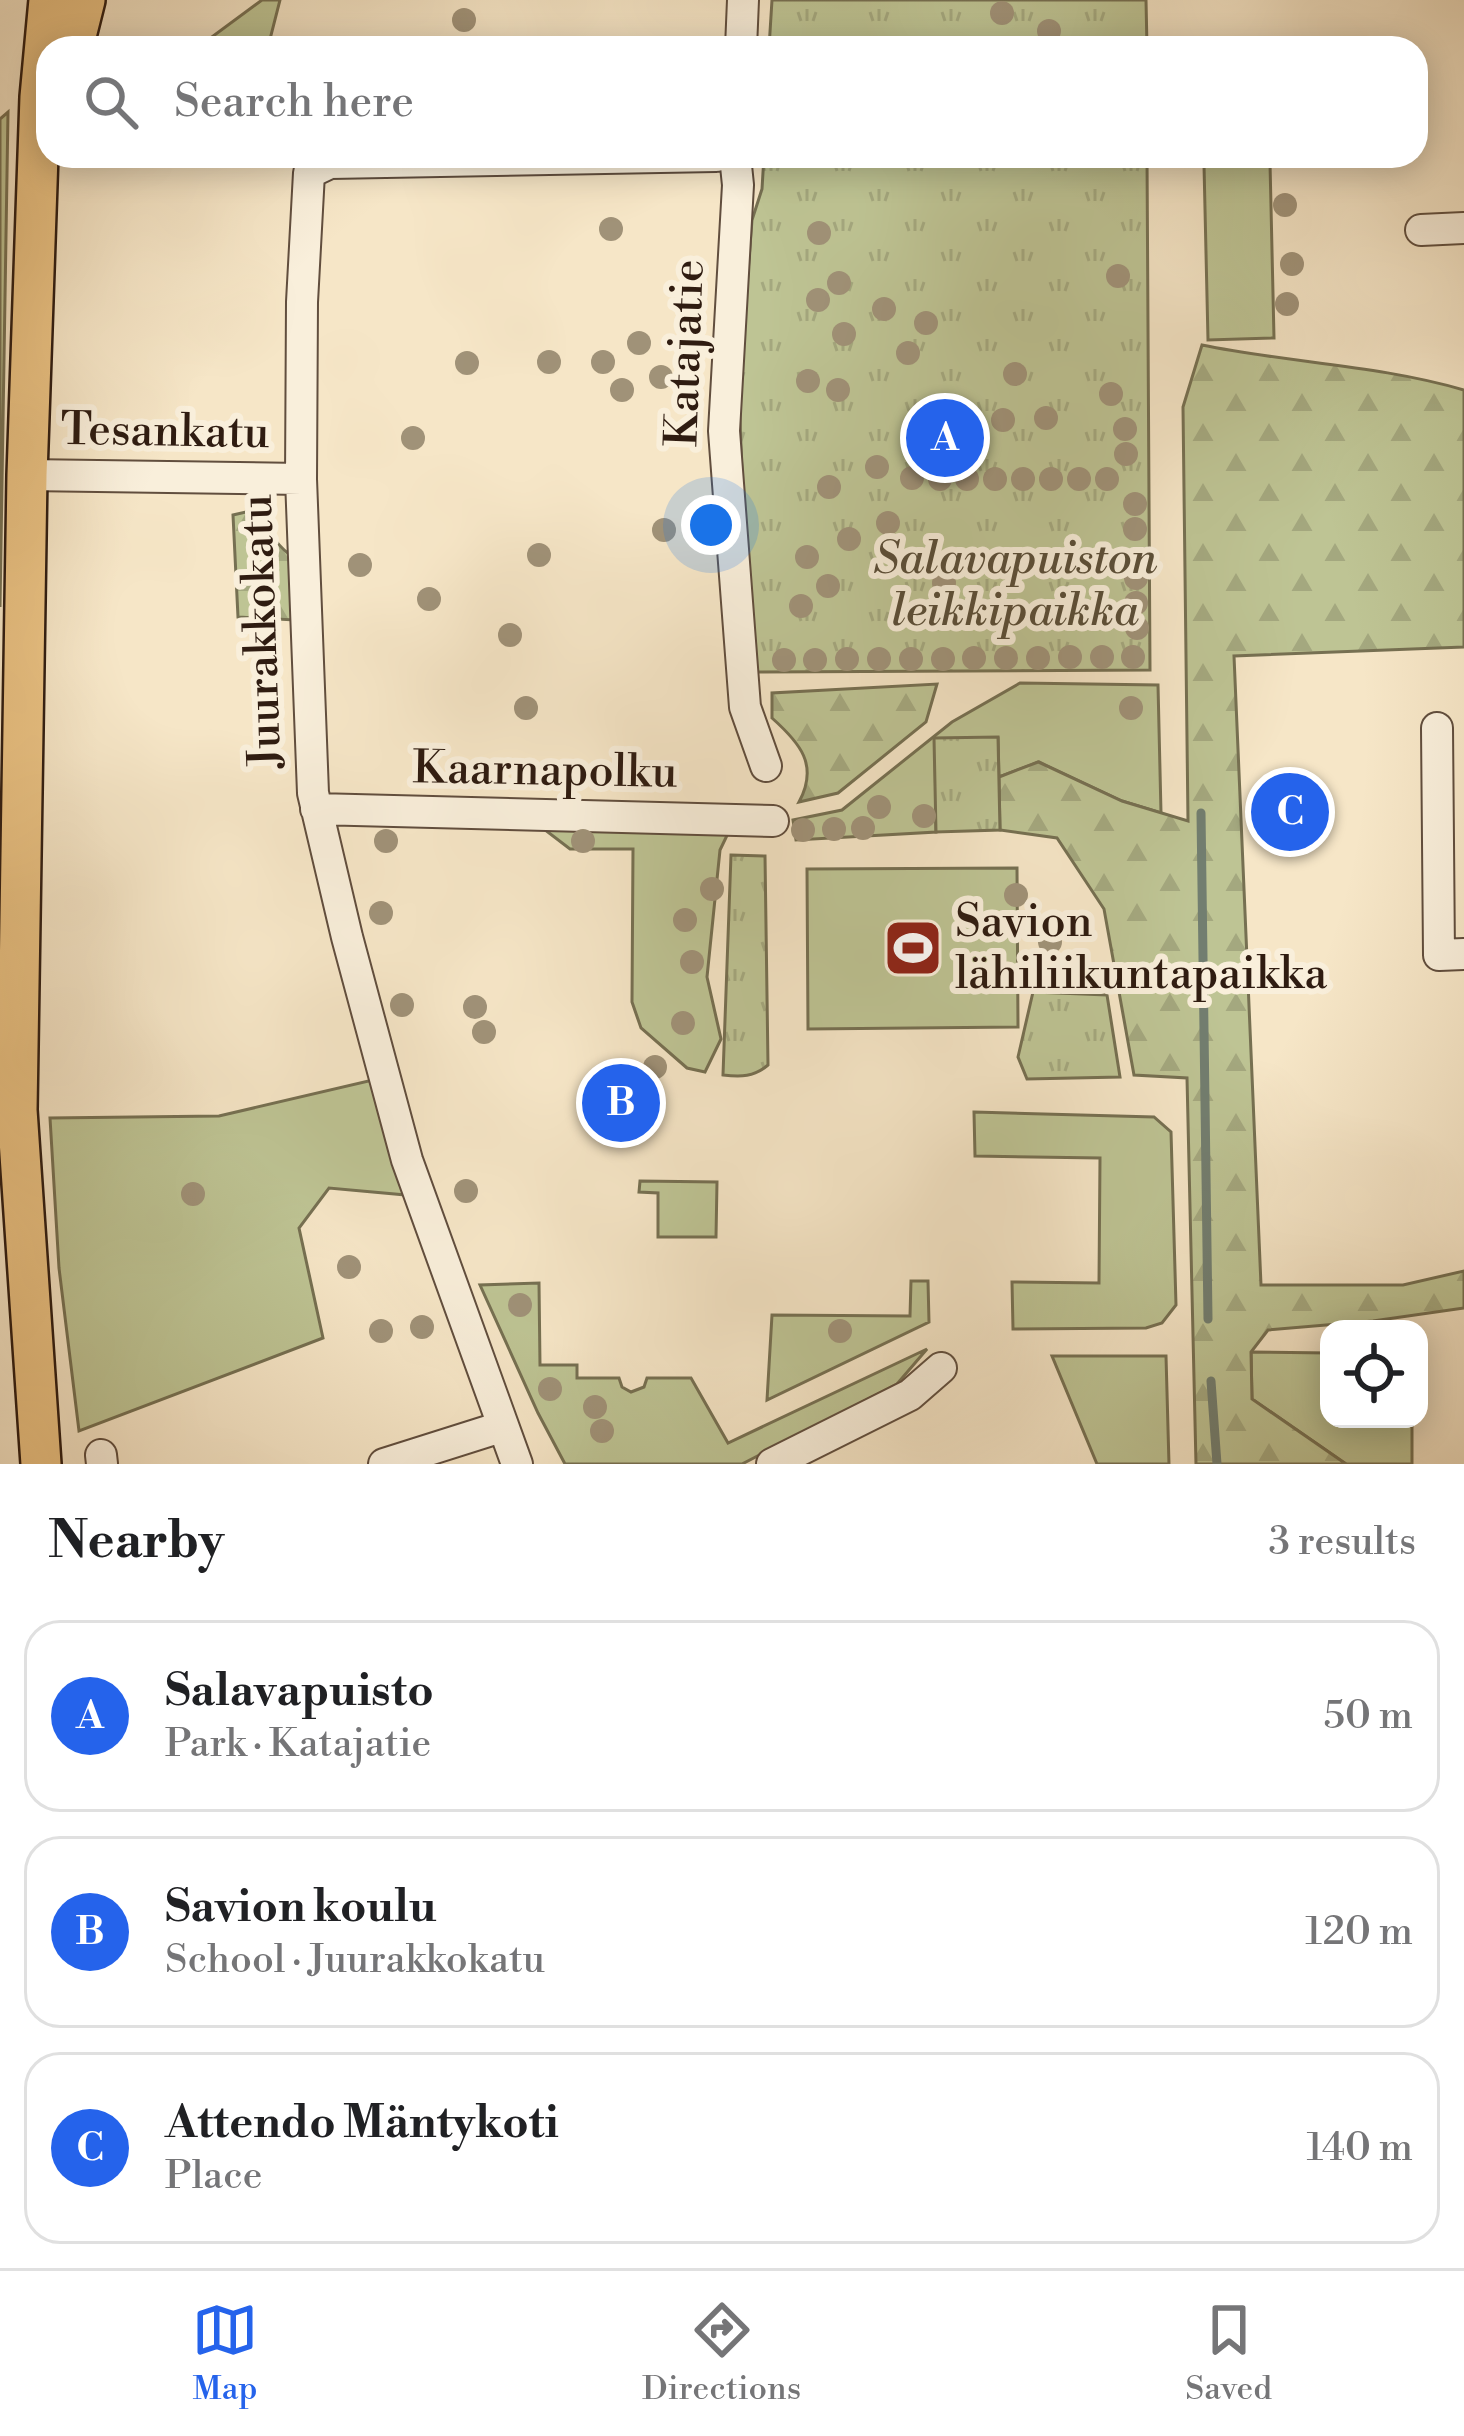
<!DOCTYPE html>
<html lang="en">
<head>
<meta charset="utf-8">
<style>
  body { margin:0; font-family:"Libre Bodoni",serif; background:#f6f6f6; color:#202124 }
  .controls { position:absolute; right:36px; bottom:36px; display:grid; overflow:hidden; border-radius:24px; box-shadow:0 6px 30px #0003 }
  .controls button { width:108px; height:108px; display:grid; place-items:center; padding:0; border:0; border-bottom:3px solid #e0e0e0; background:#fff; color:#202124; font:60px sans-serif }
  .you { position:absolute; left:711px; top:525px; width:42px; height:42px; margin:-30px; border:9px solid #fff; border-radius:50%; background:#1a73e8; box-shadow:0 0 0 18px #1a73e833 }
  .badge { display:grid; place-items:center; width:78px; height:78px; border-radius:50%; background:#2563eb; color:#fff; font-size:39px; font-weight:700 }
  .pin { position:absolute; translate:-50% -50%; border:6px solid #fff; box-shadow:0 3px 12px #0006 }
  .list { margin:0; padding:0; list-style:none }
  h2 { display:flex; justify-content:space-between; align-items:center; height:156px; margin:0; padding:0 48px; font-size:51px }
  h2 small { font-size:39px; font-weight:400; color:#757577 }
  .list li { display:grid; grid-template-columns:78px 1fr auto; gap:36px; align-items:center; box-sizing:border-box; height:192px; margin:0 24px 24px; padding:0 24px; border:3px solid #e0e0e0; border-radius:36px }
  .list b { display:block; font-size:45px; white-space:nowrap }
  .list p { margin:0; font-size:39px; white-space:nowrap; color:#757577 }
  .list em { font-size:39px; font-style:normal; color:#757577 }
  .icon { flex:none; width:66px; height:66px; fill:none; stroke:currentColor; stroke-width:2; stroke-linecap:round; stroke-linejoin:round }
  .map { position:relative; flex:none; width:1464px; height:1464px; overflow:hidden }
  .search { position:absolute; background:#fff; box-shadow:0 6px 30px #0003; left:36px; right:36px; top:36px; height:132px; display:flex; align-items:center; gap:30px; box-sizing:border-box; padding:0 42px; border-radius:36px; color:#757577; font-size:45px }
  .sheet { height:804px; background:#fff }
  nav { display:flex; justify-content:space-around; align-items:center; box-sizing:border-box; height:168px; border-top:3px solid #e0e0e0; background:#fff; font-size:33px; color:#757577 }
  nav a { display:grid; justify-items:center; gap:6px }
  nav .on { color:#2563eb }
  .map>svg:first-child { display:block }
  .green { fill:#bec494; stroke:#767052; stroke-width:3 }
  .forest { fill:url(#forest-firs); stroke:#767052; stroke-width:3 }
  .park { fill:url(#park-tufts); stroke:#767052; stroke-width:3 }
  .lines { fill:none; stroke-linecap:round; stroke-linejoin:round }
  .stream { stroke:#727e70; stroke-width:9 }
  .minor-casing { stroke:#614e3e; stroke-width:34 }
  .major-casing { stroke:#2f1c11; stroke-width:44 }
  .minor { stroke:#f9efdb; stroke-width:30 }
  .major { stroke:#ebc384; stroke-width:39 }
  .tree { fill:#a09278 }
  .labels { text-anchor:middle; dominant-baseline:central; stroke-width:12; stroke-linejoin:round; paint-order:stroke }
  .street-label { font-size:45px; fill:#2f1c11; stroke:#f9efdb }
  .park-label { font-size:45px; font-style:italic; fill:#5a4e38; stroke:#f9efdb }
  .poi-label { font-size:45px; fill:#2f1c11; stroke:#f9efdb; text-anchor:start }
</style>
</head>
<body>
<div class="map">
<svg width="1464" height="1464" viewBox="0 0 1464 1464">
  <defs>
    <pattern id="forest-firs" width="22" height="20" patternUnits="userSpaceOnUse" patternTransform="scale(3)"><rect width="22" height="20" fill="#bec494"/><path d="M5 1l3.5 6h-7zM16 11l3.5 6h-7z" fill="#a4a87f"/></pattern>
    <pattern id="park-tufts" width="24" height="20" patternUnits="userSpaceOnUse" patternTransform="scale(3)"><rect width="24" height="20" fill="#bec494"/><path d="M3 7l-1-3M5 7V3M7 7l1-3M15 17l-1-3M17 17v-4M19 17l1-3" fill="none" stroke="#a4a87f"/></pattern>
  </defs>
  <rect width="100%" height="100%" fill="#f6e6c7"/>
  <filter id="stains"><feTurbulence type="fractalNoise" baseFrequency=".00167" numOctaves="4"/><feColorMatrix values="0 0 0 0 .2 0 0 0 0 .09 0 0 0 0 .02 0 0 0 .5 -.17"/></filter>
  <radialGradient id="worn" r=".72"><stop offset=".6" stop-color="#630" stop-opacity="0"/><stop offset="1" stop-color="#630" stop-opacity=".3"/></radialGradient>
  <path class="green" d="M262 0H280L268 47 205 42Z
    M8 112 0 607V119Z
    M1270 163 1274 338 1208 340 1204 165Z
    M1020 683 1158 685 1161 813 1122 801 1039 762 999 777 998 738 935 739 936 832 796 840 793 820 842 810 952 722Z
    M536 823H733L720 850 707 977 721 1039 705 1072 687 1068 641 1028 632 1002 633 849H570Z
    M1017 868 1018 1027 808 1029 807 869Z
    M377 1079 406 1195 329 1188 299 1228 323 1338 79 1431 59 1268 50 1118 219 1116Z
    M974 1112 1154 1117 1171 1132 1176 1305 1162 1323 1146 1328 1013 1329 1012 1282 1099 1283 1100 1158 975 1156Z
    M640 1181 717 1182 716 1237H658V1193L639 1192Z
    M911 1281H928L929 1322 767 1400 772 1315 910 1316Z
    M539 1283 540 1365H577V1378H619L622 1387 631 1392 644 1387 647 1378H691L728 1443 927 1349 897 1384 742 1464H565L538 1413 480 1285Z
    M1251 1352 1329 1353V1419H1412V1464H1346L1252 1399Z
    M1052 1356H1166L1169 1464H1097Z"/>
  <path class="forest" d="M1202 345C1289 363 1379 365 1464 390V647L1234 656 1261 1285H1403L1464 1271V1308L1373 1321 1268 1330 1251 1352 1252 1399 1346 1464H1196L1187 1078 1134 1075 1104 909 1057 838 1000 830 999 777 1038 762 1122 801 1188 821 1183 407Z
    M250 511C268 524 271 541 289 554L294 620 238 617 233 515Z
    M937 684 926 722 838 793 799 802C819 765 800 743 772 718V693Z"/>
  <path class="park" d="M772 0H1146L1147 48H769Z
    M764 156H1147L1150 670 749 672 739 391 752 220 762 189Z
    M998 737 1000 830 936 832 934 738Z
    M731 855 765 856 768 1065C754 1077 741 1077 723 1075Z
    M1033 992 1107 995 1120 1077 1027 1079 1018 1057Z"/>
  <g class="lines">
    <path class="stream" d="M1201 813 1208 1319
      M1211 1381 1217 1464"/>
    <defs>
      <path id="minor" d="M741 48 743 0
        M735 156 738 185 724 431 745 707 766 766
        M1421 230 1464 228
        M27 475 301 479
        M1437 728 1439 955 1464 954
        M316 809 773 821
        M101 1455 102 1464
        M384 1464 501 1427
        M517 1464 407 1160 347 937 313 793 301 479 302 302 309 173 330 163 716 156
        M772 1464 910 1395 941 1368"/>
      <path id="major" d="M73 48 85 0
        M41 1464 17 1110 27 475 40 97 49 0"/>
    </defs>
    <use href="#minor" class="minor-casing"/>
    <use href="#major" class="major-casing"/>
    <use href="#minor" class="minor"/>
    <use href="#major" class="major"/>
  </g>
  <g class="tree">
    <circle cx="1002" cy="13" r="12"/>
    <circle cx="464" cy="20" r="12"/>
    <circle cx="1049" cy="31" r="12"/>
    <circle cx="1285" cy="205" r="12"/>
    <circle cx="611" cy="229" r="12"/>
    <circle cx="819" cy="233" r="12"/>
    <circle cx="1292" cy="264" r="12"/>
    <circle cx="1118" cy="276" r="12"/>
    <circle cx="839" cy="283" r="12"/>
    <circle cx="818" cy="300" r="12"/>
    <circle cx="1287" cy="304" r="12"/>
    <circle cx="884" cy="309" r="12"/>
    <circle cx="926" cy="323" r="12"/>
    <circle cx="844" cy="334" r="12"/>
    <circle cx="639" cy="343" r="12"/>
    <circle cx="908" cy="353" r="12"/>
    <circle cx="549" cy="362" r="12"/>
    <circle cx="603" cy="362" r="12"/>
    <circle cx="467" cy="363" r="12"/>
    <circle cx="1015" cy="374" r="12"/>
    <circle cx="661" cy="377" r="12"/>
    <circle cx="808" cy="381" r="12"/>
    <circle cx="622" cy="390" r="12"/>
    <circle cx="838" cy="390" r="12"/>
    <circle cx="1111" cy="394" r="12"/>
    <circle cx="962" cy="418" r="12"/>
    <circle cx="1046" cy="418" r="12"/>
    <circle cx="1003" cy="420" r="12"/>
    <circle cx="1125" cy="429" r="12"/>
    <circle cx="413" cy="438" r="12"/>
    <circle cx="1126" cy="454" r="12"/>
    <circle cx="877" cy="467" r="12"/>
    <circle cx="912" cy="478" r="12"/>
    <circle cx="940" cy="479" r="12"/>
    <circle cx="967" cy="479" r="12"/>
    <circle cx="995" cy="479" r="12"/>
    <circle cx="1023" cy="479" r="12"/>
    <circle cx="1051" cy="479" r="12"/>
    <circle cx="1079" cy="479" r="12"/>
    <circle cx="1107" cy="479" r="12"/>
    <circle cx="829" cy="487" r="12"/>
    <circle cx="1135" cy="504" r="12"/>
    <circle cx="888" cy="523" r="12"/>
    <circle cx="1135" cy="529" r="12"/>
    <circle cx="664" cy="530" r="12"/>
    <circle cx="849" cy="539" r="12"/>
    <circle cx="539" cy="555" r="12"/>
    <circle cx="807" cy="557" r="12"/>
    <circle cx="360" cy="565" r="12"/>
    <circle cx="1136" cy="578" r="12"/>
    <circle cx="944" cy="583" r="12"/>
    <circle cx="828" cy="586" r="12"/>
    <circle cx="429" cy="599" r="12"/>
    <circle cx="1136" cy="603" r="12"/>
    <circle cx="801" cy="606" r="12"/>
    <circle cx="1137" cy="628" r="12"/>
    <circle cx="510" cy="635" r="12"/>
    <circle cx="1070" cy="657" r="12"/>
    <circle cx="1102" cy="657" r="12"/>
    <circle cx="1133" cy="657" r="12"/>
    <circle cx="974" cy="658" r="12"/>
    <circle cx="1006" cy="658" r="12"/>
    <circle cx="1038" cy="658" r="12"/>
    <circle cx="847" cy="659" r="12"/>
    <circle cx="879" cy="659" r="12"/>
    <circle cx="911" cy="659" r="12"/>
    <circle cx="943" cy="659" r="12"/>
    <circle cx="784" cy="660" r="12"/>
    <circle cx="815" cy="660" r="12"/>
    <circle cx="526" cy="708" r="12"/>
    <circle cx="1131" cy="708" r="12"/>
    <circle cx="879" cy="807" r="12"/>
    <circle cx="924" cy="816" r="12"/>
    <circle cx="863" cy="828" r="12"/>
    <circle cx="834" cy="829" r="12"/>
    <circle cx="803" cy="830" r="12"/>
    <circle cx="386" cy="841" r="12"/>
    <circle cx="583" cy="841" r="12"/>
    <circle cx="712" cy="889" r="12"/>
    <circle cx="1016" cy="895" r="12"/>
    <circle cx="381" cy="913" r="12"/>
    <circle cx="685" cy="920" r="12"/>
    <circle cx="1050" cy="942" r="12"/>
    <circle cx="692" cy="962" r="12"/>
    <circle cx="402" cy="1005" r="12"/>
    <circle cx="475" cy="1007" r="12"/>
    <circle cx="683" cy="1023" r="12"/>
    <circle cx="484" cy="1032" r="12"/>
    <circle cx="655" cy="1067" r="12"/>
    <circle cx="466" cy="1191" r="12"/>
    <circle cx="193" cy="1194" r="12"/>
    <circle cx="349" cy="1267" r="12"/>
    <circle cx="520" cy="1305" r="12"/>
    <circle cx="422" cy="1327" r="12"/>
    <circle cx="381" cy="1331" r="12"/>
    <circle cx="840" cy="1331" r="12"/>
    <circle cx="550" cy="1389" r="12"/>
    <circle cx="595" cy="1407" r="12"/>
    <circle cx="602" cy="1431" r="12"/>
  </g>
  <defs>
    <symbol id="stadium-square" viewBox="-11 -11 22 22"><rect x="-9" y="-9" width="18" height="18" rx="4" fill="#8f2418" stroke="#f9efdb"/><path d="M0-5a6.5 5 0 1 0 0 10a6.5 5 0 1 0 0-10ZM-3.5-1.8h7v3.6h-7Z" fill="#fff"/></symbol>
  </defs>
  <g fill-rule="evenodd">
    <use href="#stadium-square" x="880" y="915" width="66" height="66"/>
  </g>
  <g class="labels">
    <g class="street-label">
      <text transform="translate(686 353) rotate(-88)">Katajatie</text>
      <text transform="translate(165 432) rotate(1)">Tesankatu</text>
      <text transform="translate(262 631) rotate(-92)">Juurakkokatu</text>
      <text transform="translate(545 771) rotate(1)">Kaarnapolku</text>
    </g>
    <g class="park-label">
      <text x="1015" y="559">Salavapuiston<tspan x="1015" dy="52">leikkipaikka</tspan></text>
    </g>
    <g class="poi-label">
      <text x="955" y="922">Savion<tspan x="955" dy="52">lähiliikuntapaikka</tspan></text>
    </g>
  </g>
  <rect width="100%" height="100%" filter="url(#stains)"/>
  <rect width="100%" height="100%" fill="url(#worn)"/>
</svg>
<div class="controls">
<button><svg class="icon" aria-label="locate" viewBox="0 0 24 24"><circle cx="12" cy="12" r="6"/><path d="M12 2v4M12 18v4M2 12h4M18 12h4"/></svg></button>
</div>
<div class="you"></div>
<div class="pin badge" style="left:945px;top:438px">A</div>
<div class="pin badge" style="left:621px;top:1103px">B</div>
<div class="pin badge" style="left:1290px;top:812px">C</div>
<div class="search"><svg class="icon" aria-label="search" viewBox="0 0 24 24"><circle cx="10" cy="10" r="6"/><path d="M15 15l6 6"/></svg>Search here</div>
</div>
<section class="sheet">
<h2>Nearby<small>3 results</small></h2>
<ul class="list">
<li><span class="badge">A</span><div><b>Salavapuisto</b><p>Park · Katajatie</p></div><em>50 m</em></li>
<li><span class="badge">B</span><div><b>Savion koulu</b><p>School · Juurakkokatu</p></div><em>120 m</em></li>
<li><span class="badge">C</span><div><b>Attendo Mäntykoti</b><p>Place</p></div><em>140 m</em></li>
</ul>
</section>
<nav>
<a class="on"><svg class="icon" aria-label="map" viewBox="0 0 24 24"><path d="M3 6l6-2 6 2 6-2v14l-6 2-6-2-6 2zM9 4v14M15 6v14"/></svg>Map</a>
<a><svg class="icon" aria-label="directions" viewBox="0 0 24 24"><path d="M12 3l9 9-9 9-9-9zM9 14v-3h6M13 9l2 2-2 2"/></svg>Directions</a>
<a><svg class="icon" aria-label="saved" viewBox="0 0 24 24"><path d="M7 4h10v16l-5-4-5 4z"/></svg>Saved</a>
</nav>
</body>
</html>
